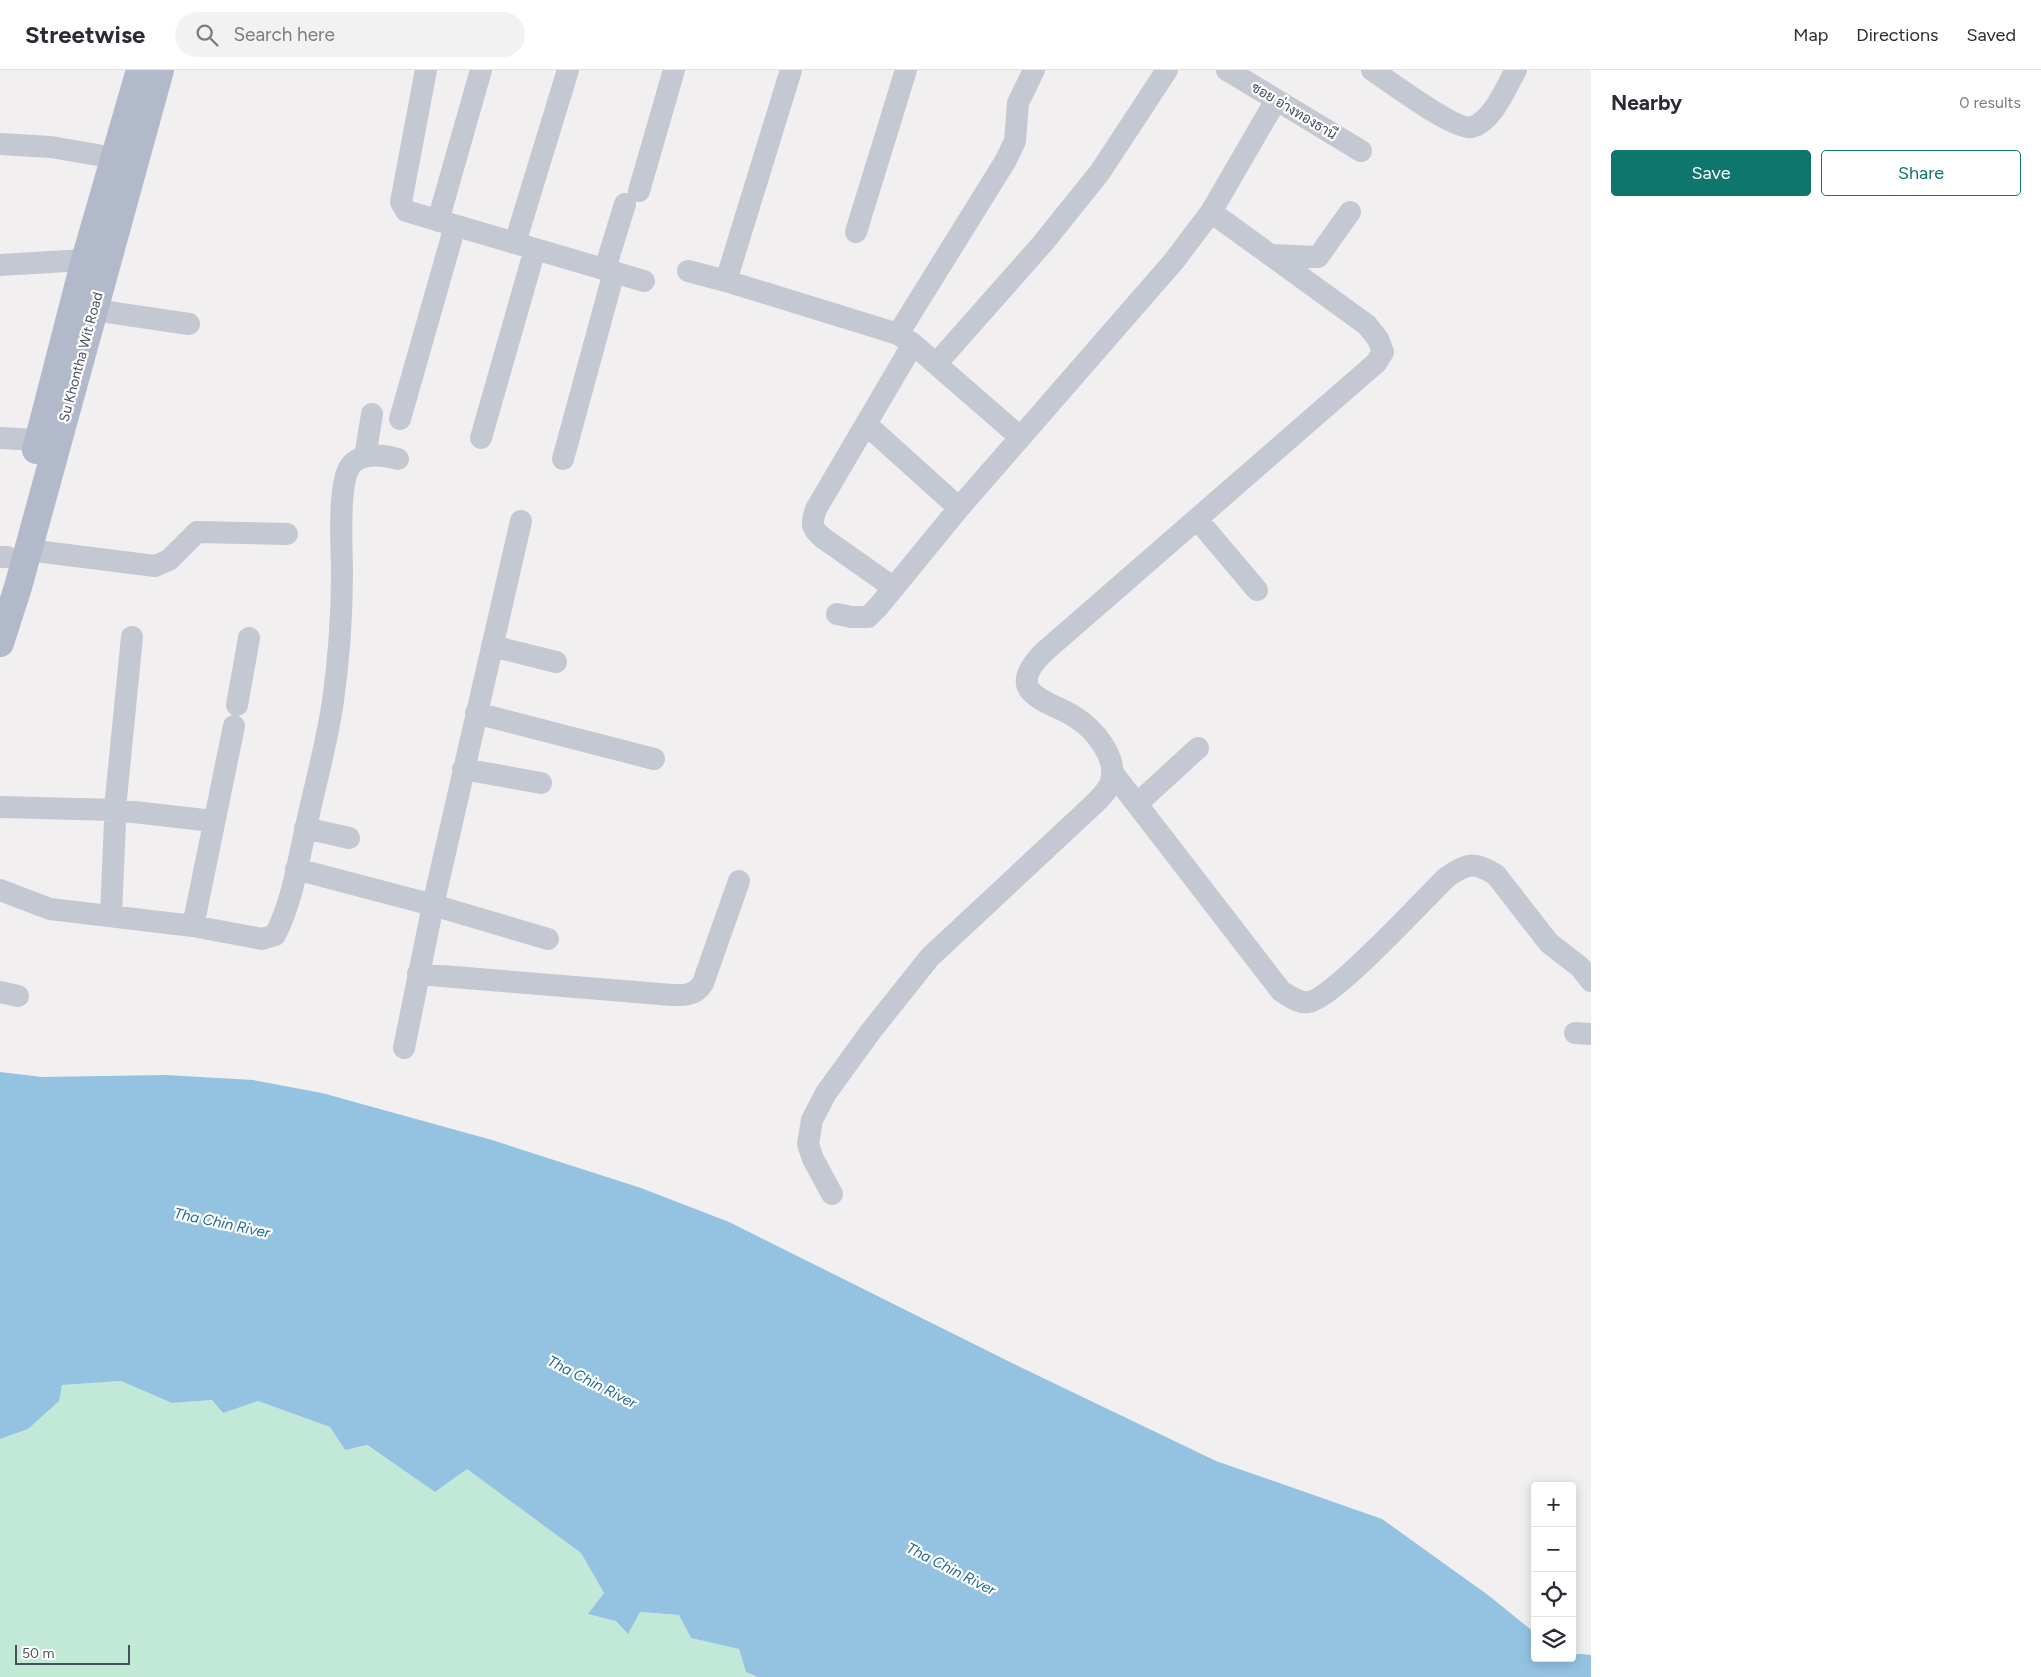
<!DOCTYPE html>
<html lang="en">
<head>
<meta charset="utf-8">
<style>
  body { margin:0; font-family:Figtree,Sarabun,sans-serif; background:#f2f2f3; color:#2b2b33 }
  .controls { position:absolute; right:15px; bottom:15px; display:grid; overflow:hidden; border-radius:5px; box-shadow:0 2px 12px #0003 }
  .controls button { width:45px; height:45px; display:grid; place-items:center; padding:0; border:0; border-bottom:1px solid #e1e1e2; background:#fff; color:#2b2b33; font:25px sans-serif }
  .scale { position:absolute; left:15px; bottom:12px; width:115px; box-sizing:border-box; padding-left:5px; border:2px solid #494f59; border-top:0; font-size:14px; line-height:18px; white-space:nowrap; color:#494f59; -webkit-text-stroke:4px #fff; paint-order:stroke }
  .list { margin:0; padding:0; list-style:none }
  h2 { display:flex; justify-content:space-between; align-items:center; height:65px; margin:0; padding:0 20px; font-size:21px }
  h2 small { font-size:16px; font-weight:400; color:#7c7c81 }
  .actions { display:flex; gap:10px; padding:15px 20px }
  .actions a { flex:1; padding:11px 0; border:1px solid #0f766e; border-radius:5px; text-align:center; font-size:18px; color:#0f766e }
  .actions .main { background:#0f766e; color:#fff }
  .icon { flex:none; width:28px; height:28px; fill:none; stroke:currentColor; stroke-width:2; stroke-linecap:round; stroke-linejoin:round }
  .map { position:relative; flex:none; width:1591px; height:1607px; overflow:hidden }
  header { display:flex; align-items:center; gap:30px; box-sizing:border-box; height:70px; padding:0 25px; background:#fff; border-bottom:1px solid #e1e1e2 }
  header strong { font-size:24px }
  nav { display:flex; gap:28px; margin-inline-start:auto; font-size:18px }
  .search { width:350px; height:45px; background:#f2f2f3; display:flex; align-items:center; gap:12px; box-sizing:border-box; padding:0 18px; border-radius:28px; color:#7c7c81; font-size:19px }
  main { display:flex }
  aside { flex:1; background:#fff }
  .map>svg:first-child { display:block }
  .green { fill:#c2e9d8 }
  .water { fill:#94c3e1 }
  .lines { fill:none; stroke-linecap:round; stroke-linejoin:round }
  .river { stroke:#94c3e1; stroke-width:28 }
  .minor { stroke:#c4c8d2; stroke-width:22 }
  .major { stroke:#b1b9ca; stroke-width:28 }
  .labels { text-anchor:middle; dominant-baseline:central; stroke-width:4.5; stroke-linejoin:round; paint-order:stroke }
  .street-label { font-size:14px; fill:#494f59; stroke:#fff }
  .water-label { font-size:15px; font-style:italic; fill:#1e6897; stroke:#fff }
</style>
</head>
<body>
<header>
<strong>Streetwise</strong>
<div class="search"><svg class="icon" aria-label="search" viewBox="0 0 24 24"><circle cx="10" cy="10" r="6"/><path d="M15 15l6 6"/></svg>Search here</div>
<nav><a>Map</a><a>Directions</a><a>Saved</a></nav>
</header>
<main>
<div class="map">
<svg width="1591" height="1607" viewBox="0 0 1591 1607">
  <rect width="100%" height="100%" fill="#f1efef"/>
  <path class="green" d="M121 1311 172 1333 212 1330 223 1342 258 1331 330 1357 345 1380 366 1375 435 1422 467 1399 581 1483 604 1523 589 1544 616 1551 640 1542 679 1545 692 1568 739 1579 746 1602 758 1607H0V1369L28 1359 62 1315Z"/>
  <path class="water" d="M0 1002 42 1007 166 1005 253 1010 322 1023 492 1070 641 1118 729 1152 1014 1294 1216 1391 1382 1449 1488 1525 1535 1563V1588H1567L1588 1607H758L746 1602 739 1579 691 1568 679 1545 640 1542 628 1564 616 1551 588 1544 604 1523 581 1483 467 1399 435 1422 367 1375 345 1380 330 1357 258 1331 223 1343 212 1330 172 1333 121 1311 62 1315 59 1331 28 1359 0 1369Z"/>
  <g class="lines">
    <path class="river" d="M1572 1607 1580 1598 1591 1599"/>
    <path class="minor" d="M426 0 401 132 406 141 644 211
      M1227 0 1361 81
      M1372 0C1389 11 1455 61 1472 57 1493 51 1506 17 1516 0
      M0 74 51 77 115 88
      M639 121 674 0
      M438 151 481 0
      M856 162 906 0
      M515 173 568 0
      M1271 185 1318 187 1350 142
      M0 195 100 189
      M605 199 625 134
      M688 201 726 211 898 264 913 274 1020 367
      M726 211 791 0
      M94 240 189 254
      M898 264 1006 90 1015 71 1018 33 1034 0
      M936 294 1043 173 1100 102 1167 0
      M400 349 455 156
      M867 355 959 438
      M0 368 39 370
      M481 368 535 179
      M365 387 372 344
      M563 389 614 202
      M1197 449 1257 520
      M28 480 155 496 169 490 197 462 287 464
      M0 487H7
      M894 518 823 468C811 458 811 454 816 439L913 274
      M837 544 851 547H868L878 537 959 438 1174 191 1211 142 1276 30
      M492 576 556 592
      M237 635 249 568
      M476 643 654 689
      M463 699 541 713
      M1112 702 1281 921C1289 926 1299 934 1309 932 1334 928 1423 830 1447 807 1467 793 1475 791 1496 805L1549 873 1580 897 1591 911
      M1137 734 1198 678
      M0 737 116 740 213 751
      M305 758 349 768
      M296 799 433 835 521 451
      M0 820 50 839 193 856 262 869 275 865C292 833 298 792 306 757 315 715 327 673 333 631 339 588 342 546 342 503 342 480 337 412 351 395 362 382 384 385 398 389
      M111 845 116 728 132 567
      M193 856 234 656
      M418 904 660 924C675 925 694 929 703 913L739 811
      M0 922 18 926
      M1575 963 1591 964
      M404 978 433 835 548 869
      M832 1124 813 1089 808 1074 812 1050 826 1023 871 961 930 887 1093 735C1100 728 1109 720 1111 711 1118 687 1094 659 1075 647 1062 638 1038 632 1029 619 1021 606 1036 590 1044 582L1376 293 1383 282 1378 269 1367 255 1211 142"/>
    <path class="major" d="M36 380 85 190 140 0
      M0 573 18 517 160 0"/>
  </g>
  <g class="labels">
    <g class="street-label">
      <text transform="translate(1294 41) rotate(31)">ซอย อ่างทองธานี</text>
      <text transform="translate(81 287) rotate(-75)">Su Khontha Wit Road</text>
    </g>
    <g class="water-label">
      <text transform="translate(222 1153) rotate(12)">Tha Chin River</text>
      <text transform="translate(592 1312) rotate(27)">Tha Chin River</text>
      <text transform="translate(951 1499) rotate(27)">Tha Chin River</text>
    </g>
  </g>
</svg>
<div class="controls">
<button>+</button>
<button>−</button>
<button><svg class="icon" aria-label="locate" viewBox="0 0 24 24"><circle cx="12" cy="12" r="6"/><path d="M12 2v4M12 18v4M2 12h4M18 12h4"/></svg></button>
<button><svg class="icon" aria-label="layers" viewBox="0 0 24 24"><path d="M12 4l9 5-9 5-9-5zM3 14l9 5 9-5"/></svg></button>
</div>
<div class="scale">50 m</div>
</div>
<aside>
<h2>Nearby<small>0 results</small></h2>
<ul class="list">
</ul>
<div class="actions"><a class="main">Save</a><a>Share</a></div>
</aside>
</main>
</body>
</html>
